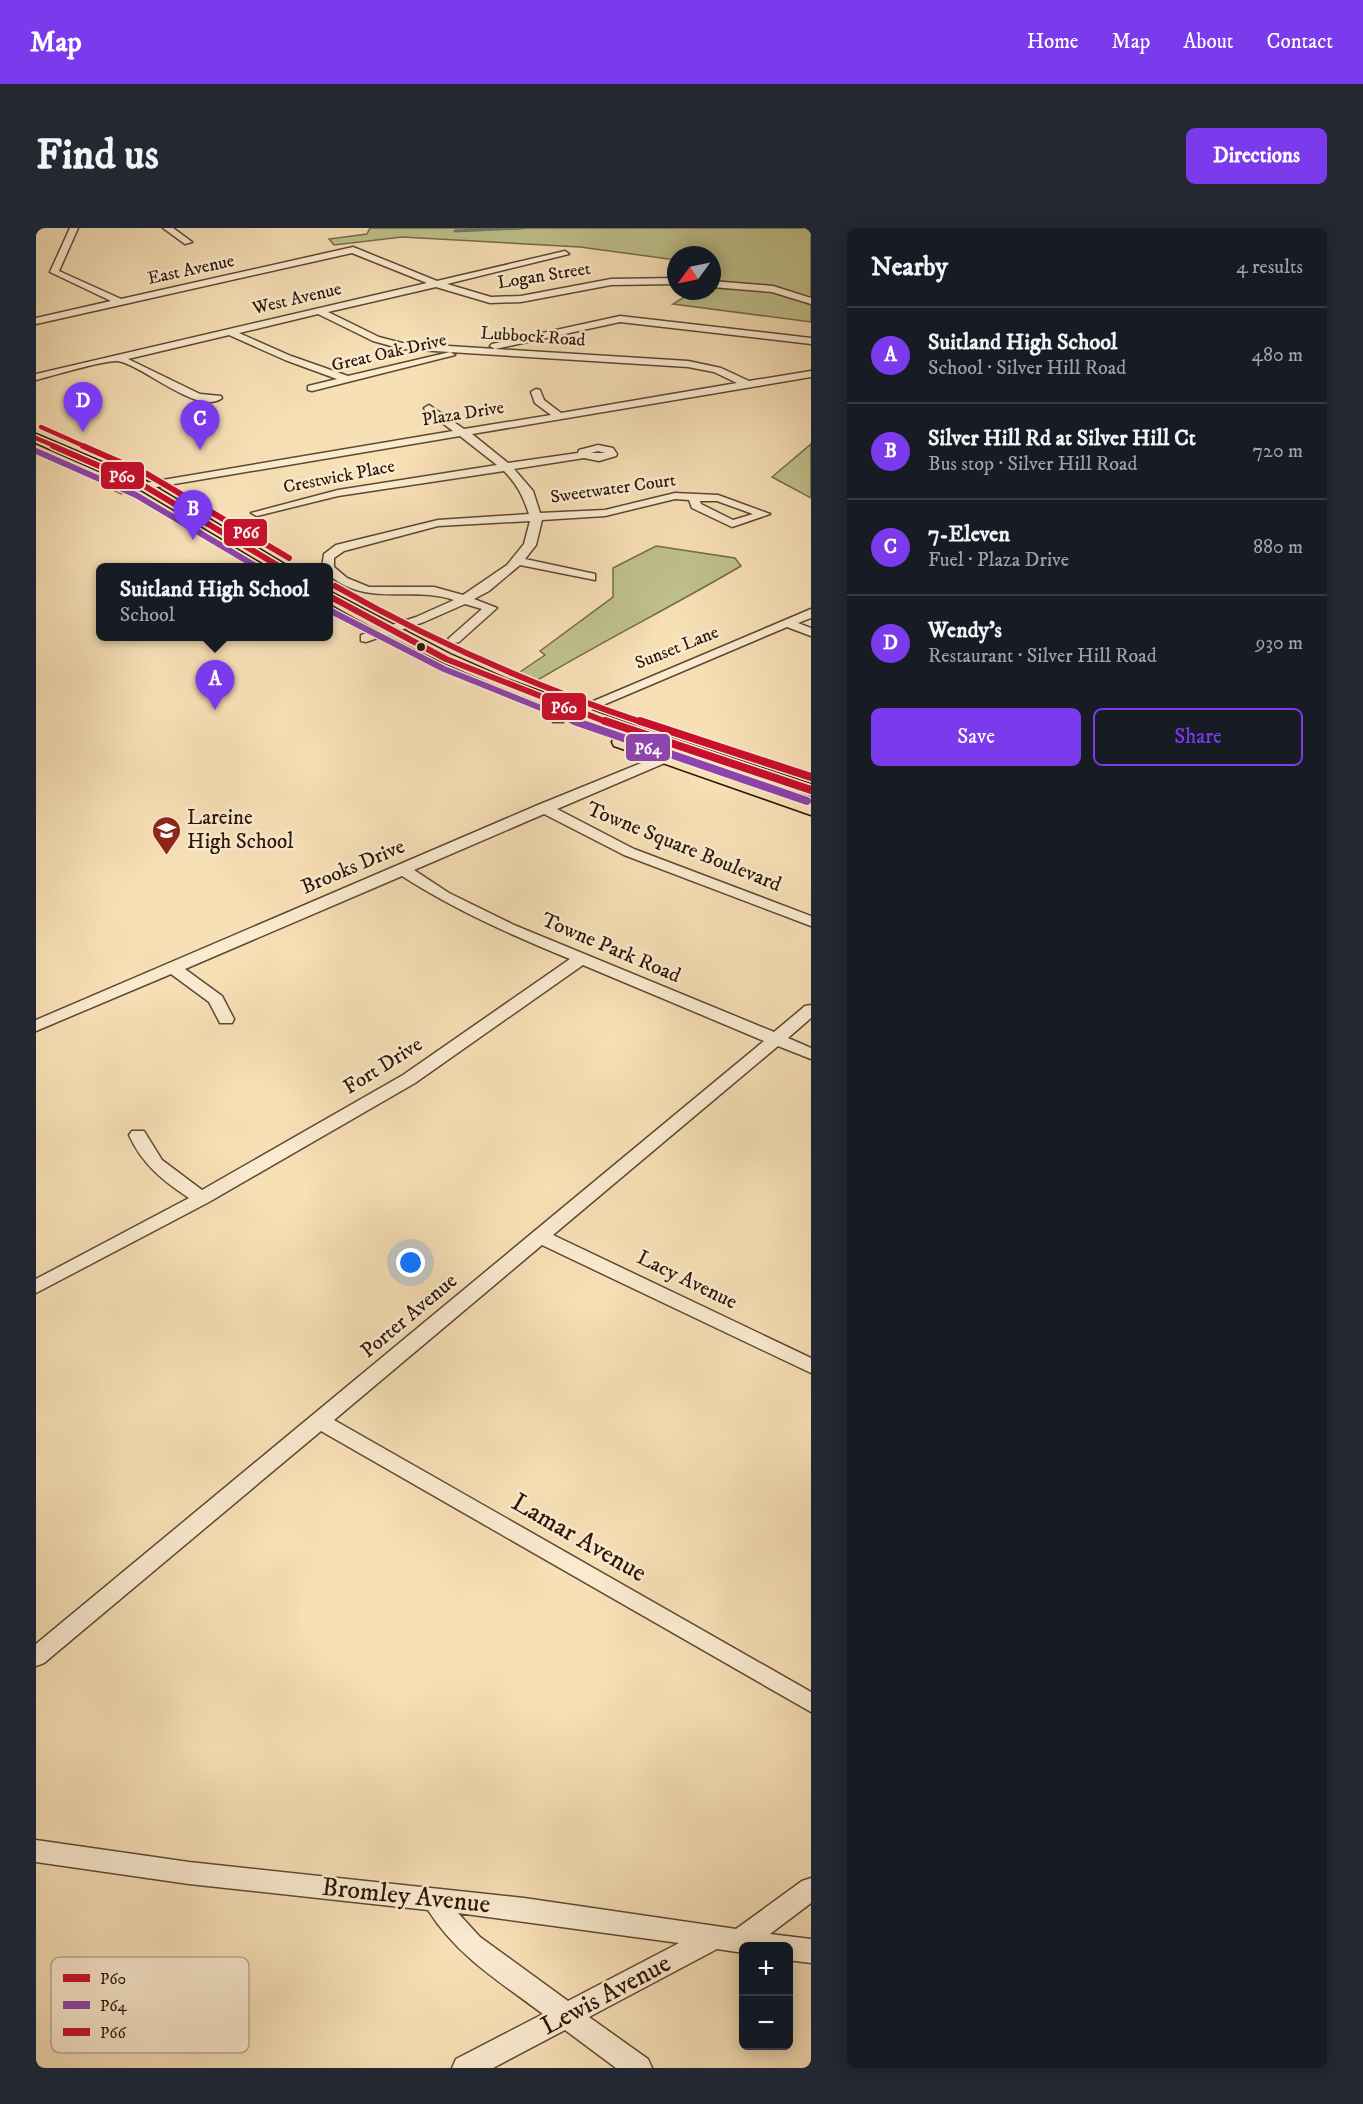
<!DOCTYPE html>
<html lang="en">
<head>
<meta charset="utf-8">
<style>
  body { margin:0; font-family:"IM FELL DW Pica",serif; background:#242831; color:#f1f3f6 }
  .controls { position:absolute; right:18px; bottom:18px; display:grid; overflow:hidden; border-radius:9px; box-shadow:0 3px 15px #0003 }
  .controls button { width:54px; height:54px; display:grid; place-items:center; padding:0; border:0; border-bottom:2px solid #363941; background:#171b24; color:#f1f3f6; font:30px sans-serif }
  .compass { position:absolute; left:631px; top:18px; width:54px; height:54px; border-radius:50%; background:#171b24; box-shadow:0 3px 15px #0003; rotate:237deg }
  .you { position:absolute; left:375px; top:1035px; width:21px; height:21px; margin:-15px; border:4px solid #fff; border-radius:50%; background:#1a73e8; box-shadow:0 0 0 9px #1a73e833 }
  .badge { display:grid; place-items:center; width:39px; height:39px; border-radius:50%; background:#7c3aed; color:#fff; font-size:20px; font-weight:700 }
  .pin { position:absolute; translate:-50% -50px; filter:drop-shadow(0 2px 3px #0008) }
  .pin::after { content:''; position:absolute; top:32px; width:21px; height:18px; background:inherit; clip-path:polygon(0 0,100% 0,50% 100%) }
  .popup { position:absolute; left:60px; top:335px; width:237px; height:78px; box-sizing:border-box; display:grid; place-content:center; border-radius:9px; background:#171b24; filter:drop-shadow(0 2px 4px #0005); font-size:20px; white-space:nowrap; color:#9ea1a6 }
  .popup b { font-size:22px; color:#f1f3f6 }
  .popup::after { content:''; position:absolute; left:50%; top:100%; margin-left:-12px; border:12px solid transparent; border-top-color:#171b24 }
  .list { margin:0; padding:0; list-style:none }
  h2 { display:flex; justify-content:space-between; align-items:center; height:78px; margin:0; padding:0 24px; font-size:26px }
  h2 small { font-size:20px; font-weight:400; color:#9ea1a6 }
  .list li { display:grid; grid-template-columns:39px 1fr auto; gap:18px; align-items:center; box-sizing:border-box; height:96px; padding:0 24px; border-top:2px solid #363941 }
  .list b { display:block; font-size:22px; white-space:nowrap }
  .list p { margin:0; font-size:20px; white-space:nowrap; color:#9ea1a6 }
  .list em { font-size:20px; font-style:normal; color:#9ea1a6 }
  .actions { display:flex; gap:12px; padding:18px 24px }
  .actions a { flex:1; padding:14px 0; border:2px solid #7c3aed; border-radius:9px; text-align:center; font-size:21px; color:#7c3aed }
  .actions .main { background:#7c3aed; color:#fff }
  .map { position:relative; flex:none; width:775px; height:1840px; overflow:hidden; border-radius:9px }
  header { display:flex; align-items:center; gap:36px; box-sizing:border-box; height:84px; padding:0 30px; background:#7c3aed; color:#fff }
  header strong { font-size:28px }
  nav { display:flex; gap:33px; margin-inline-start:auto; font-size:21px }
  .intro { display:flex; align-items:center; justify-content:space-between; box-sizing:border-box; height:144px; padding:0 36px }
  h1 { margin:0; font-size:42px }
  .button { padding:15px 27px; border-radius:9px; background:#7c3aed; color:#fff; font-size:21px; font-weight:700 }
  main { display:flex; gap:36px; padding:0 36px }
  aside { flex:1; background:#171b24; border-radius:9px; box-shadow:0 3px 15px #0003 }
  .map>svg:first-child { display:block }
  .green { fill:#bfc18c; stroke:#756b48; stroke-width:1.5 }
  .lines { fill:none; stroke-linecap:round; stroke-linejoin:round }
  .stream { stroke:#727870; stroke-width:3 }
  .minor-casing { stroke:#5e4830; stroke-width:3 }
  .major-casing { stroke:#2b1504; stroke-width:3 }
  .minor { fill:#faead0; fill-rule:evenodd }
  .major { fill:#f7dfb6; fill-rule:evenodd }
  .bus-1-far2-casing { stroke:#faead0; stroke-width:7 }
  .bus-1-far1-casing { stroke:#faead0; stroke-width:9 }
  .bus-1-casing { stroke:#faead0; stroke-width:11 }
  .bus-2-far1-casing { stroke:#faead0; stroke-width:9 }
  .bus-2-casing { stroke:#faead0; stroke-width:11 }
  .bus-3-far2-casing { stroke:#faead0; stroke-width:7 }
  .bus-3-far1-casing { stroke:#faead0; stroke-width:9 }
  .bus-3-casing { stroke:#faead0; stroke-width:11 }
  .bus-1-far2 { stroke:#c8102e; stroke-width:4.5 }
  .bus-1-far1 { stroke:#c8102e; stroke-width:6 }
  .bus-1 { stroke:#c8102e; stroke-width:8 }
  .bus-2-far1 { stroke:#8e44ad; stroke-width:6 }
  .bus-2 { stroke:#8e44ad; stroke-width:8 }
  .bus-3-far2 { stroke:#c8102e; stroke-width:4.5 }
  .bus-3-far1 { stroke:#c8102e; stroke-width:6 }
  .bus-3 { stroke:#c8102e; stroke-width:8 }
  .bus-dot { fill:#2b1504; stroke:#faead0; stroke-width:2 }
  .labels { text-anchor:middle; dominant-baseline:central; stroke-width:5; stroke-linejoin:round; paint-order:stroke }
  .far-street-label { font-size:18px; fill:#2b1504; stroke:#faead0 }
  .poi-label { font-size:21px; fill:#2b1504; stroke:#faead0; text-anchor:start }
  .street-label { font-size:21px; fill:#2b1504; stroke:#faead0 }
  .near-street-label { font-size:26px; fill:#2b1504; stroke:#faead0 }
  .key { fill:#faead0; stroke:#bcaa93; stroke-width:1.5 }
  .key-label { font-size:16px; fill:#2b1504 }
  .line-badge { stroke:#faead0; stroke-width:2 }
  .badge-label { font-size:16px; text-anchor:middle; font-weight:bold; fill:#fff }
</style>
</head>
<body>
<header>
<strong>Map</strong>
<nav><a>Home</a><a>Map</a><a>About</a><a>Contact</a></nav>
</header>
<div class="intro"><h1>Find us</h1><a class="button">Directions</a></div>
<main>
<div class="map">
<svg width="775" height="1840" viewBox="0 0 775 1840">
  <rect width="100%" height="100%" fill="#f7dfb6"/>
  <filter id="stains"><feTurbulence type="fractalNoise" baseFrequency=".00333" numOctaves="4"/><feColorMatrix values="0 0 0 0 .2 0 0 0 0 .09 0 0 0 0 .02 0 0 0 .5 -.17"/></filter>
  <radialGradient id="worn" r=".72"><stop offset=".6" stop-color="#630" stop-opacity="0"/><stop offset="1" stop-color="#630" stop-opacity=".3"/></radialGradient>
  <path class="green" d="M334 0H775V94L637 76 658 63H676V59L727 62 735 58 676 53V27H640V32L544 19 366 9 298 17 293 11 331 6Z
    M775 216V270L736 249Z
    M620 318 699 330 705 338C637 378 567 413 500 453L481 446 509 427 504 423 577 369V340Z"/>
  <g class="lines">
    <path class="stream" d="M419 3 487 0"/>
    <defs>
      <path id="minor" d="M34 0H42L23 43 85 71 317 19 401 53 529 23 533 26 411 56 455 69 485 68 575 51 640 50V56L575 57 485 74 454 75 400 59 292 84 343 109 366 115 459 121 454 118 456 116 584 88 775 110V116L584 94 459 121 652 133 685 140 713 153 775 143V149L436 206 472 235 542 225 543 222 562 217 577 220 581 226 580 228 563 233 548 230 478 241 497 263 504 285 569 282 639 265 682 267 734 286 696 299 656 280 653 272 639 271 569 288 506 292 500 317 489 331 559 346V352L484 337 453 363 438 371 461 380 423 414 418 415 412 411 446 381 429 376 388 394 330 414 325 413V407L380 389 418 372C373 357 333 380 293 347V340H286L288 326 300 317 402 292 493 286C487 268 481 256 468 243L302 268 221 288 215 285 302 262 461 237 424 208 85 265 79 262 85 259 417 203 389 182 388 180 393 177 428 201 515 187 499 175 495 164 500 161 504 162 508 172 525 185 701 155 678 144 652 139 366 121 337 113 282 86 203 105 255 128 312 148 414 124 419 127 276 163 272 162V158L301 151 249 132 193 107 92 131 164 166 185 168 186 170C162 189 105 135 81 133 68 132 16 148 0 152V146L391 55 316 25 0 96V90L75 73 14 44ZM562 223 569 225H555ZM664 273H681L717 286 697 292 665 276ZM494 293 488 316 471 337 427 367 398 359H333L311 350 298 339V330L308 323 402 298Z
        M127 0H137L156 14 149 16Z
        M676 53 737 58 775 70V76L736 64 676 59Z
        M775 381V390L762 395 775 400V408L751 399 527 494H517L515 491Z
        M652 516 657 517V523L521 581 598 621 775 688V698L588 627 508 586 378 642 413 665 478 697 738 804 769 778 775 777V790L752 810 775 820V831L742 818 517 1007 775 1130V1145L506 1017 298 1192 775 1464V1484L285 1203 8 1435 0 1438V1416L728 813 547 737 379 855 173 974 0 1065V1051L153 970C127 953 106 936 93 907L96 903H108L126 932 166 962 367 847 534 731C475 707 419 682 366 648L149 741 186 768 198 791 196 795H184L173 774 135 746 0 803V792L502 577Z
        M0 1612 153 1634 488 1670 700 1701 766 1653 775 1650V1675L734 1706 775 1711V1735L752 1732V1718H708V1725L681 1721 553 1789 612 1831 616 1840H580L529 1802 457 1840H416L420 1831 507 1786C464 1754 421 1728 392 1682L153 1656 0 1634ZM422 1685 643 1715 532 1773 444 1709Z"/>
      <path id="major" d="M0 206 110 253 255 340H235L100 259 0 215Z
        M293 363 414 426 473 452 596 497 775 556V568C733 557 691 540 649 526 525 486 406 441 293 375Z
        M585 508 775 574V587L578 518 576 514 578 510Z"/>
    </defs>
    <use href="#minor" class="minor-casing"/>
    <use href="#major" class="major-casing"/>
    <use href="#minor" class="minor"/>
    <use href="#major" class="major"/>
    <defs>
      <path id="bus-1-far2" d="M0 210 21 219"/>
      <path id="bus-1-far1" d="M17 218 105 256 246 340
        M293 368 410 431 573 495"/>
      <path id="bus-1" d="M569 493 775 562"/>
      <path id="bus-2-far1" d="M0 223 100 267 223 340
        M293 382 408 441 542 495"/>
      <path id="bus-2" d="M538 493 771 573"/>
      <path id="bus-3-far2" d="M5 199 50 219"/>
      <path id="bus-3-far1" d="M47 218 111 246 253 330
        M299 358C398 414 500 459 608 495"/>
      <path id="bus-3" d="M604 493 775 549"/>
    </defs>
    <use href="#bus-1-far2" class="bus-1-far2-casing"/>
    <use href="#bus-1-far1" class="bus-1-far1-casing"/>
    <use href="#bus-1" class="bus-1-casing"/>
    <use href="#bus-2-far1" class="bus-2-far1-casing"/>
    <use href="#bus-2" class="bus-2-casing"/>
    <use href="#bus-3-far2" class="bus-3-far2-casing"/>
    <use href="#bus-3-far1" class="bus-3-far1-casing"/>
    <use href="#bus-3" class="bus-3-casing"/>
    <use href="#bus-1-far2" class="bus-1-far2"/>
    <use href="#bus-1-far1" class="bus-1-far1"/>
    <use href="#bus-1" class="bus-1"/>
    <use href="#bus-2-far1" class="bus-2-far1"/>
    <use href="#bus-2" class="bus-2"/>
    <use href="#bus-3-far2" class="bus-3-far2"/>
    <use href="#bus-3-far1" class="bus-3-far1"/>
    <use href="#bus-3" class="bus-3"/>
  </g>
  <defs>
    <symbol id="school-pin" viewBox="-11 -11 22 30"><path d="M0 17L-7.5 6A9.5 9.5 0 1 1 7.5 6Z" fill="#8f2418" stroke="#faead0"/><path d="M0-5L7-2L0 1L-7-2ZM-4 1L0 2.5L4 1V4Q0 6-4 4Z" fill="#fff"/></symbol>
  </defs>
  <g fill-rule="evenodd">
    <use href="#school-pin" x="114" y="586" width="33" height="45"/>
  </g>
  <circle class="bus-dot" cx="385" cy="419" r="5"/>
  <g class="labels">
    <g class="far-street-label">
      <text transform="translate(155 42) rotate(-12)">East Avenue</text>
      <text transform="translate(508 48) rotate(-9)">Logan Street</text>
      <text transform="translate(261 71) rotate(-13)">West Avenue</text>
      <text transform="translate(497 109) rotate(4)">Lubbock Road</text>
      <text transform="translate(353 125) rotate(-13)">Great Oak Drive</text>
      <text transform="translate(427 186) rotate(-9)">Plaza Drive</text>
      <text transform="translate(303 249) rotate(-11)">Crestwick Place</text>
      <text transform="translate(577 261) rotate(-8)">Sweetwater Court</text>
      <text transform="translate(641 420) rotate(-22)">Sunset Lane</text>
    </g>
    <g class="poi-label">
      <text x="151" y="590">Lareine<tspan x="151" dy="24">High School</tspan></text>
    </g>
    <g class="street-label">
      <text transform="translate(648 619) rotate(22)">Towne Square Boulevard</text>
      <text transform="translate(317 639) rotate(-23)">Brooks Drive</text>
      <text transform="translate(575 720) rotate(23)">Towne Park Road</text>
      <text transform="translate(347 838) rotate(-32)">Fort Drive</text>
      <text transform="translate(651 1052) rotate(26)">Lacy Avenue</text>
      <text transform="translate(373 1088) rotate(-40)">Porter Avenue</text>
    </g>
    <g class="near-street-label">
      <text transform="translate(543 1310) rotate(30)">Lamar Avenue</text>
      <text transform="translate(370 1668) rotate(6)">Bromley Avenue</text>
      <text transform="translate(570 1767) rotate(-28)">Lewis Avenue</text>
    </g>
  </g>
  <rect x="15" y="1729" width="198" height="96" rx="9" class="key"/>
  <rect x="27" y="1746" width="27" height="8" fill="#c8102e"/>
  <rect x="27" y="1773" width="27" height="8" fill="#8e44ad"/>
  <rect x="27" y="1800" width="27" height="8" fill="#c8102e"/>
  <g class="key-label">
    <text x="64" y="1756">P60</text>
    <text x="64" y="1783">P64</text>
    <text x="64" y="1810">P66</text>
  </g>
  <g class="line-badge">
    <rect x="64" y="233" width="45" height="29" rx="6" fill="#c8102e"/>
    <rect x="187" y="290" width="45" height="29" rx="6" fill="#c8102e"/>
    <rect x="505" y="464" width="46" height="29" rx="6" fill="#c8102e"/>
    <rect x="589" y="505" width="46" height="29" rx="6" fill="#8e44ad"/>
  </g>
  <g class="badge-label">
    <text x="86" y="254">P60</text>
    <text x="210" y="310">P66</text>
    <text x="528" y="485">P60</text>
    <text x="612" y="526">P64</text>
  </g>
  <rect width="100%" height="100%" filter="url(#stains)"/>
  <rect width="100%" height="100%" fill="url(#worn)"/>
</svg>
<div class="controls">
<button>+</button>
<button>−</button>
</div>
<svg class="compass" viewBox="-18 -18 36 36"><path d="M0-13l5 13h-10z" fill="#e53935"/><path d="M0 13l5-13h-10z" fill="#9ea1a6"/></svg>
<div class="you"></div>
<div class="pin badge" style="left:179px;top:482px">A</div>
<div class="popup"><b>Suitland High School</b>School</div>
<div class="pin badge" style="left:157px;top:312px">B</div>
<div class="pin badge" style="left:164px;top:222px">C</div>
<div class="pin badge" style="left:47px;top:204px">D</div>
</div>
<aside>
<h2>Nearby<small>4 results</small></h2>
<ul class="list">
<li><span class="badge">A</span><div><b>Suitland High School</b><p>School · Silver Hill Road</p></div><em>480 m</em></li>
<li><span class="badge">B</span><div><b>Silver Hill Rd at Silver Hill Ct</b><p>Bus stop · Silver Hill Road</p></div><em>720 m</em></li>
<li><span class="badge">C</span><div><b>7-Eleven</b><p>Fuel · Plaza Drive</p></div><em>880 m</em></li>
<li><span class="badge">D</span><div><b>Wendy's</b><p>Restaurant · Silver Hill Road</p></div><em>930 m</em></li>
</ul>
<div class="actions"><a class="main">Save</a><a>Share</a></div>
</aside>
</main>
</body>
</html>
